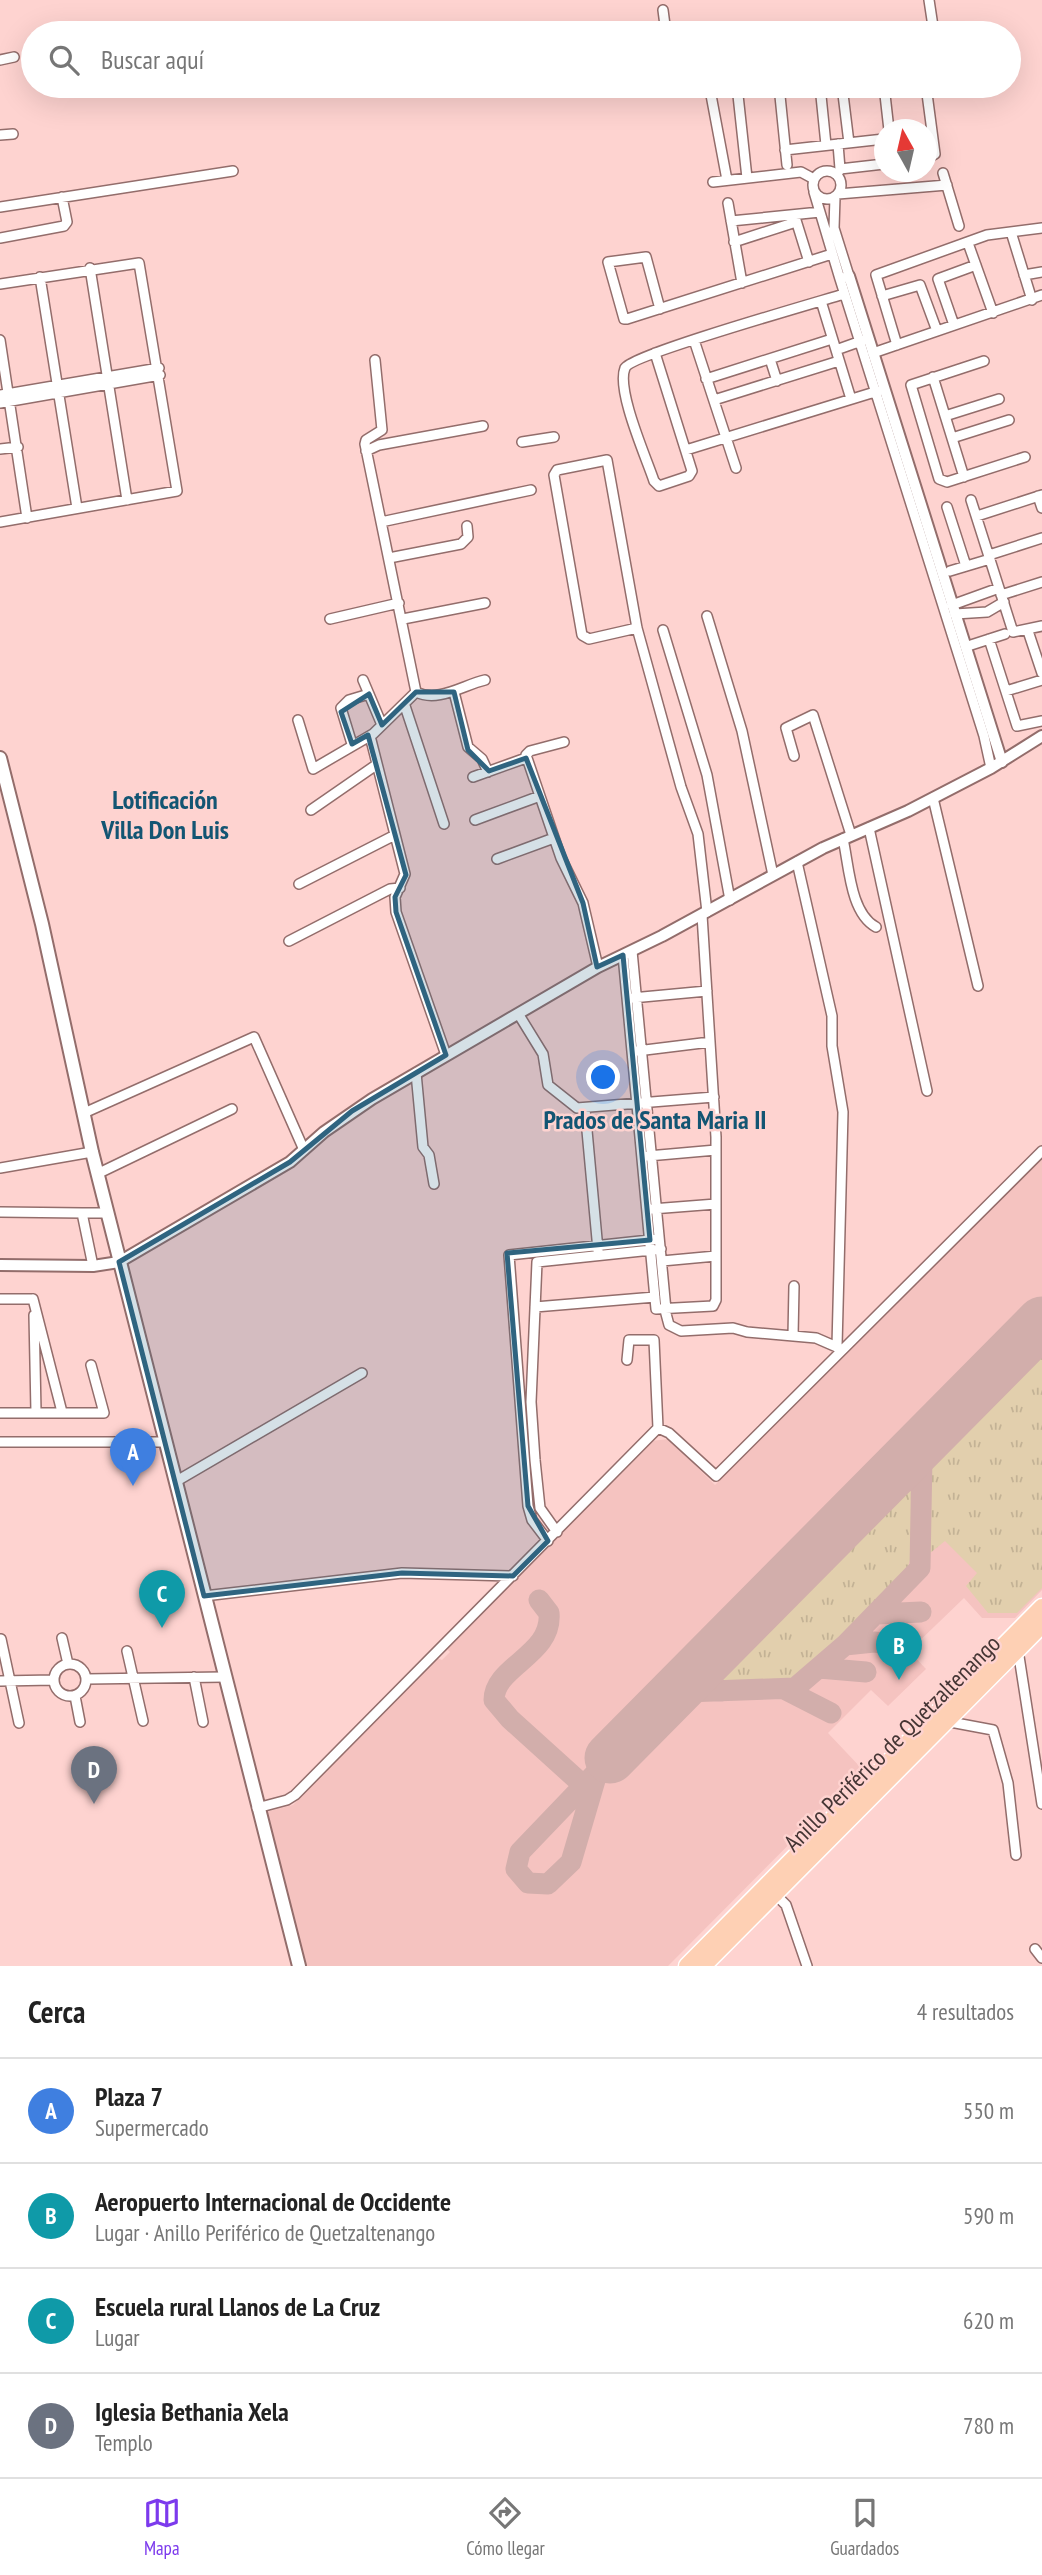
<!DOCTYPE html>
<html lang="es">
<head>
<meta charset="utf-8">
<style>
  body { margin:0; font-family:"PT Sans Narrow",sans-serif; background:#f2f2f2; color:#222 }
  .compass { position:absolute; left:874px; top:119px; width:63px; height:63px; border-radius:50%; background:#fff; box-shadow:0 7px 28px #0002; rotate:352deg }
  .you { position:absolute; left:604px; top:1078px; width:24px; height:24px; margin:-18px; border:5px solid #fff; border-radius:50%; background:#1a73e8; box-shadow:0 0 0 10px #1a73e833 }
  .badge { display:grid; place-items:center; width:46px; height:46px; border-radius:50%; background:#7c3aed; color:#fff; font-size:23px; font-weight:700 }
  .pin { position:absolute; translate:-50% -58px; filter:drop-shadow(0 2px 4px #0008) }
  .pin::after { content:''; position:absolute; top:37px; width:24px; height:21px; background:inherit; clip-path:polygon(0 0,100% 0,50% 100%) }
  .list { margin:0; padding:0; list-style:none }
  h2 { display:flex; justify-content:space-between; align-items:center; height:91px; margin:0; padding:0 28px; font-size:30px }
  h2 small { font-size:23px; font-weight:400; color:#767676 }
  .list li { display:grid; grid-template-columns:46px 1fr auto; gap:21px; align-items:center; box-sizing:border-box; height:105px; padding:0 28px; border-top:2px solid #e0e0e0 }
  .list b { display:block; font-size:26px; white-space:nowrap }
  .list p { margin:0; font-size:23px; white-space:nowrap; color:#767676 }
  .list em { font-size:23px; font-style:normal; color:#767676 }
  .icon { flex:none; width:38px; height:38px; fill:none; stroke:currentColor; stroke-width:2; stroke-linecap:round; stroke-linejoin:round }
  .map { position:relative; flex:none; width:1042px; height:1966px; overflow:hidden }
  .search { position:absolute; background:#fff; box-shadow:0 7px 28px #0002; left:21px; right:21px; top:21px; height:77px; display:flex; align-items:center; gap:18px; box-sizing:border-box; padding:0 24px; border-radius:38px; color:#767676; font-size:26px }
  .sheet { height:511px; background:#fff }
  nav { display:flex; justify-content:space-around; align-items:center; box-sizing:border-box; height:98px; border-top:2px solid #e0e0e0; background:#fff; font-size:19px; color:#767676 }
  nav a { display:grid; justify-items:center; gap:4px }
  nav .on { color:#7c3aed }
  .map>svg:first-child { display:block }
  .built { fill:#f5c3c0 }
  .grass { fill:url(#grass-tufts) }
  .lines { fill:none; stroke-linecap:round; stroke-linejoin:round }
  .taxiway { stroke:#d2aeab; stroke-width:21 }
  .runway { stroke:#d2aeab; stroke-width:51 }
  .minor-casing { stroke:#936d6b; stroke-width:12 }
  .tertiary-casing { stroke:#936d6b; stroke-width:14 }
  .secondary-casing { stroke:#936d6b; stroke-width:16 }
  .trunk-casing { stroke:#fff; stroke-width:19 }
  .minor { stroke:#fff; stroke-width:9 }
  .tertiary { stroke:#fff; stroke-width:10 }
  .secondary { stroke:#fff; stroke-width:12 }
  .trunk { stroke:#fed0b4; stroke-width:16 }
  .marked { fill:#2f6480; fill-opacity:0.2; stroke:#2f6480; stroke-width:5; stroke-linejoin:round }
  .labels { text-anchor:middle; dominant-baseline:central; stroke-width:5; stroke-linejoin:round; paint-order:stroke }
  .street-label { font-size:24px; fill:#453534; stroke:#fed3d0 }
  .neighbourhood-label { font-size:26px; font-weight:bold; fill:#135573; stroke:#fed3d0 }
</style>
</head>
<body>
<div class="map">
<svg width="1042" height="1966" viewBox="0 0 1042 1966">
  <defs>
    <pattern id="grass-tufts" width="24" height="20" patternUnits="userSpaceOnUse" patternTransform="scale(1.75)"><rect width="24" height="20" fill="#e2cfad"/><path d="M3 7l-1-3M5 7V3M7 7l1-3M15 17l-1-3M17 17v-4M19 17l1-3" fill="none" stroke="#c3b295"/></pattern>
  </defs>
  <rect width="100%" height="100%" fill="#fed3d0"/>
  <path class="built" d="M1042 1155V1590L1015 1618H982L964 1598 909 1651 926 1669 888 1706 871 1690 828 1733 863 1770 668 1966H306L266 1812 293 1805 437 1658 442 1660 450 1652 447 1649 651 1441 669 1439 715 1485Z"/>
  <path class="grass" d="M1042 1339V1588L1017 1613H988L966 1586 977 1573 945 1541 929 1554V1456Z
    M901 1485 909 1487C919 1503 916 1556 905 1572L801 1676 780 1681 728 1682 721 1679 718 1671 720 1663 894 1488Z"/>
  <g class="lines">
    <path class="taxiway" d="M883 1483C893 1475 904 1468 916 1476L920 1487
      M539 1600 549 1613C553 1655 494 1666 494 1700L510 1719 583 1785
      M877 1614 921 1612
      M845 1645 874 1642 893 1644
      M714 1653C708 1666 705 1674 711 1687L721 1691
      M819 1668 866 1672
      M786 1690 831 1713
      M666 1703 685 1692 795 1688 845 1645 920 1568 922 1456 931 1436 947 1418
      M598 1770 571 1862 548 1884 528 1883 516 1869 520 1852 610 1758"/>
    <path class="runway" d="M610 1758 1042 1322"/>
    <defs>
      <path id="minor" d="M929 0 934 33
        M663 10 666 33
        M730 29V33
        M876 33 933 28
        M0 60 14 57
        M737 86 747 178
        M779 86 787 165
        M820 86 826 145
        M842 86 849 143
        M884 86 889 130
        M926 86 935 154 926 159
        M0 135 13 134
        M838 144 840 169
        M785 150 884 139
        M813 185a14 14 0 1 1 28 0a14 14 0 1 1-28 0Z
        M943 173 959 226
        M837 175 840 169 884 164
        M727 180 711 95 715 91 738 88
        M713 182 801 172 814 179
        M814 192 840 279 849 276 834 228 835 197
        M838 194 947 185
        M728 203 742 283
        M0 207 233 171
        M795 217 809 262
        M731 221 820 212
        M1011 232 1032 300
        M0 238 64 226 67 222 62 197
        M734 242 796 222
        M968 243 993 313
        M90 268 127 500
        M1024 275 1042 272
        M40 277 77 508
        M840 279 984 736 991 768
        M0 284 139 263 177 491 0 522
        M882 296 920 285 937 331
        M821 301 851 399
        M660 309 646 257 608 262 624 319H627L832 254
        M954 325 938 279 976 265
        M0 340 27 518
        M694 340 736 468
        M897 345 876 275 987 235 1042 228
        M836 350 864 340
        M655 353 692 471 689 476 659 486 654 481C646 457 616 390 625 368 631 355 818 302 844 294
        M873 353 1042 295
        M770 359 777 381
        M984 361 911 385 939 479 947 482 1025 457
        M933 377 964 477
        M706 379 832 339
        M0 395 159 368
        M714 400 839 361
        M0 403 160 375
        M945 416 999 399
        M952 438 1009 420
        M522 442 554 437
        M0 449 18 447
        M686 450 878 391
        M366 451 379 445 483 426
        M1038 496 1042 508
        M971 500 1013 632 1042 626
        M947 507 966 566
        M977 516 1042 495
        M381 522 531 490
        M989 555 1042 538
        M389 558 461 544 468 537 467 526
        M950 571 990 559
        M1001 595 1042 582
        M952 605 999 588
        M955 614 987 612 1004 602
        M707 616 742 731 773 875
        M330 619 399 603
        M403 619 485 603
        M637 628 589 639 582 635 554 475 557 470 607 460 637 628 681 787 698 834 707 912
        M663 630 707 775 730 900
        M1028 631 1042 673
        M989 639 1017 726 1042 721
        M971 645 1005 634
        M363 680 382 725
        M1006 691 1042 680
        M416 692C438 703 463 685 485 680
        M454 692 468 747 482 759 488 772
        M405 706 444 824
        M298 720 313 769 373 734 416 692 365 444 366 440 382 430 375 360
        M370 736 405 874 395 897 396 912 446 1055
        M564 742 530 751 526 755 561 858 583 903 598 967
        M352 744 341 708 349 700 369 694
        M794 756 786 728 813 715 851 835
        M473 777 526 758
        M933 798 978 986
        M311 810 376 765
        M475 820 540 796
        M869 828 927 1091
        M843 839C849 865 850 913 876 927
        M497 859 554 838
        M797 862 832 1016V1046L843 1112 837 1346
        M299 884 395 835
        M289 941 390 889 400 888
        M632 951 666 1310
        M623 955 656 1309 713 1306 716 1300V1137L702 915
        M632 998 707 991
        M519 1015 543 1054 548 1085 577 1108 714 1097
        M637 1051 710 1042
        M416 1073 423 1147 429 1155 434 1184
        M585 1109 598 1250
        M84 1113 254 1037 304 1150
        M648 1156 716 1150
        M0 1168 92 1152
        M97 1174 232 1109
        M652 1209 716 1204
        M0 1212 82 1213
        M662 1261 716 1256
        M93 1266 82 1213H107
        M0 1299H33
        M33 1299 62 1412
        M535 1307 655 1297
        M665 1310 669 1325 681 1331 733 1328 747 1332 816 1338 839 1348
        M34 1315 36 1412
        M793 1336 794 1286
        M0 1413H104L91 1365
        M658 1428 669 1433 716 1476 1042 1151
        M0 1442H165
        M175 1482 362 1373
        M557 1532 540 1508 535 1460 531 1402 537 1262 661 1249
        M548 1541 532 1520 528 1506 509 1255 659 1239
        M204 1596 402 1573 513 1576
        M62 1638 68 1664
        M1 1639 19 1723
        M1018 1650 1042 1804
        M127 1651 143 1721
        M54 1680a16 16 0 1 1 32 0a16 16 0 1 1-32 0Z
        M194 1677 203 1722
        M87 1679 224 1677
        M0 1681 54 1680
        M75 1696 80 1722
        M945 1721 993 1730 1008 1783 1016 1855
        M257 1808 287 1800 295 1795 658 1428 654 1340H629L627 1360
        M775 1894 786 1905 807 1966
        M1035 1949 1042 1958"/>
      <path id="tertiary" d="M849 276 1002 762
        M0 1265 93 1266 119 1262 290 1162 324 1132 372 1099 598 967 662 936 823 848 908 811 991 768 1042 736"/>
      <path id="secondary" d="M0 758 42 924 92 1152 299 1966"/>
      <path id="trunk" d="M775 1894 776 1876 1042 1607
        M687 1966 776 1876
        M703 1966 1042 1625"/>
    </defs>
    <use href="#minor" class="minor-casing"/>
    <use href="#tertiary" class="tertiary-casing"/>
    <use href="#secondary" class="secondary-casing"/>
    <use href="#trunk" class="trunk-casing"/>
    <use href="#minor" class="minor"/>
    <use href="#tertiary" class="tertiary"/>
    <use href="#secondary" class="secondary"/>
    <use href="#trunk" class="trunk"/>
  </g>
  <path class="marked" d="M416 692H454L468 750 489 771 526 758 583 903 597 967 623 955 650 1240 507 1253 528 1506 548 1541 513 1576 402 1573 204 1596 119 1262 290 1162 352 1111 446 1055 396 912 395 897 406 875 368 735 352 744 341 712 369 694 382 725Z"/>
  <g class="labels">
    <g class="street-label">
      <text transform="translate(892 1743) rotate(-45)">Anillo Periférico de Quetzaltenango</text>
    </g>
    <g class="neighbourhood-label">
      <text x="165" y="799">Lotificación<tspan x="165" dy="30">Villa Don Luis</tspan></text>
      <text x="655" y="1119">Prados de Santa Maria II</text>
    </g>
  </g>
</svg>
<svg class="compass" viewBox="-18 -18 36 36"><path d="M0-13l5 13h-10z" fill="#e53935"/><path d="M0 13l5-13h-10z" fill="#767676"/></svg>
<div class="you"></div>
<div class="pin badge" style="left:133px;top:1486px;background:#3f7fe0">A</div>
<div class="pin badge" style="left:899px;top:1680px;background:#0f9aa8">B</div>
<div class="pin badge" style="left:162px;top:1628px;background:#0f9aa8">C</div>
<div class="pin badge" style="left:94px;top:1804px;background:#6b7280">D</div>
<div class="search"><svg class="icon" aria-label="search" viewBox="0 0 24 24"><circle cx="10" cy="10" r="6"/><path d="M15 15l6 6"/></svg>Buscar aquí</div>
</div>
<section class="sheet">
<h2>Cerca<small>4 resultados</small></h2>
<ul class="list">
<li><span class="badge" style="background:#3f7fe0">A</span><div><b>Plaza 7</b><p>Supermercado</p></div><em>550 m</em></li>
<li><span class="badge" style="background:#0f9aa8">B</span><div><b>Aeropuerto Internacional de Occidente</b><p>Lugar · Anillo Periférico de Quetzaltenango</p></div><em>590 m</em></li>
<li><span class="badge" style="background:#0f9aa8">C</span><div><b>Escuela rural Llanos de La Cruz</b><p>Lugar</p></div><em>620 m</em></li>
<li><span class="badge" style="background:#6b7280">D</span><div><b>Iglesia Bethania Xela</b><p>Templo</p></div><em>780 m</em></li>
</ul>
</section>
<nav>
<a class="on"><svg class="icon" aria-label="map" viewBox="0 0 24 24"><path d="M3 6l6-2 6 2 6-2v14l-6 2-6-2-6 2zM9 4v14M15 6v14"/></svg>Mapa</a>
<a><svg class="icon" aria-label="directions" viewBox="0 0 24 24"><path d="M12 3l9 9-9 9-9-9zM9 14v-3h6M13 9l2 2-2 2"/></svg>Cómo llegar</a>
<a><svg class="icon" aria-label="saved" viewBox="0 0 24 24"><path d="M7 4h10v16l-5-4-5 4z"/></svg>Guardados</a>
</nav>
</body>
</html>
